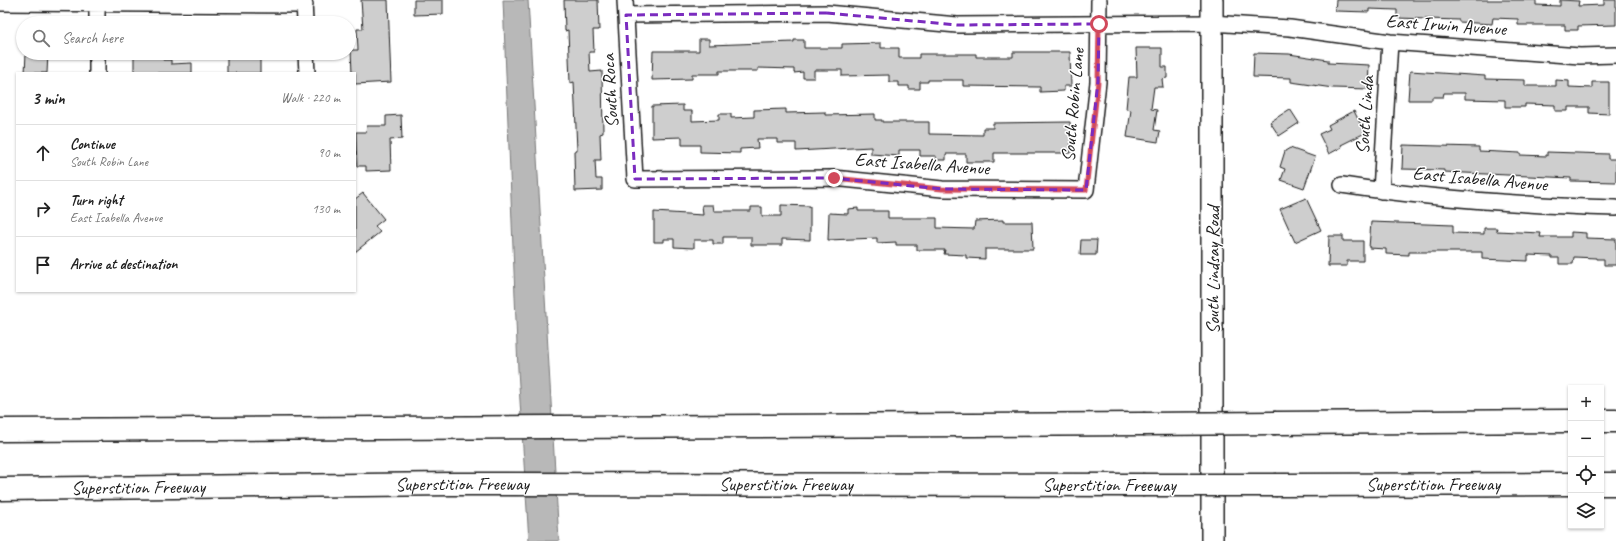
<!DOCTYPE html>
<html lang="en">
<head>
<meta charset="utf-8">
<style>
  body { margin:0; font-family:Caveat,sans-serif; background:#f2f2f2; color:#222 }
  .controls { position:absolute; right:12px; bottom:12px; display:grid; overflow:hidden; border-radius:0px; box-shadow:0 1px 3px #0004 }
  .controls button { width:36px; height:36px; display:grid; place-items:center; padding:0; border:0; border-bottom:1px solid #e0e0e0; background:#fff; color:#222; font:20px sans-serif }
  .stop { position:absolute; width:12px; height:12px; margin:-9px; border:3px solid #d1495b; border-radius:50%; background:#fff }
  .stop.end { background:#d1495b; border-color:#fff; box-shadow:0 1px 4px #0008 }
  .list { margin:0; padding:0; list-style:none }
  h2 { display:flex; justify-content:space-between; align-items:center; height:52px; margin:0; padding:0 16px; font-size:17px }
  h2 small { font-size:13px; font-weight:400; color:#767676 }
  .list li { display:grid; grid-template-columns:26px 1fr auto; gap:12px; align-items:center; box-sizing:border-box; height:56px; padding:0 16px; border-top:1px solid #e0e0e0 }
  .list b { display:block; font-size:15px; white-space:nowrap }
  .list p { margin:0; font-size:13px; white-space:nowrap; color:#767676 }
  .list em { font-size:13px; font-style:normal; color:#767676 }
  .icon { flex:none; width:22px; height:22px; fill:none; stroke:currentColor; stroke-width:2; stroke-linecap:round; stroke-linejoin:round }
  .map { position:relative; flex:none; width:1616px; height:541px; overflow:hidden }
  .search { position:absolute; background:#fff; box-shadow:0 1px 3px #0004; left:16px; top:16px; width:340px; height:44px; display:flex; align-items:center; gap:10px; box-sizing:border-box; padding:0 14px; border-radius:22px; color:#767676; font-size:15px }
  .panel { position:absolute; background:#fff; box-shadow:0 1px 3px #0004; left:16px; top:72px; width:340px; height:220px; border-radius:0px }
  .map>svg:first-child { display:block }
  .water { fill:#b8b8b8; stroke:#7a7a7a }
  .building { fill:#cecece; stroke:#1c1c1c }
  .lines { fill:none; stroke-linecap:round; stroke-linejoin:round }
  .minor-casing { stroke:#1c1c1c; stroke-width:18 }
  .secondary-casing { stroke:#1c1c1c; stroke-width:24 }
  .motorway-casing { stroke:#1c1c1c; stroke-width:25 }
  .minor { stroke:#fff; stroke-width:15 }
  .secondary { stroke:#fff; stroke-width:21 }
  .motorway { stroke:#fff; stroke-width:22 }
  .motorway-bridge-casing { stroke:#1c1c1c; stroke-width:25; stroke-linecap:butt }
  .motorway-bridge { stroke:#fff; stroke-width:22 }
  .route { stroke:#d1495b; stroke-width:5 }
  .marked { fill:none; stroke:#7b2cbf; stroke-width:3; stroke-dasharray:8 5; stroke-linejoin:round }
  .labels { text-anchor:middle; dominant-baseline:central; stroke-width:3; stroke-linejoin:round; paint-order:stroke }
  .street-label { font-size:19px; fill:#1c1c1c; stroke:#fff }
</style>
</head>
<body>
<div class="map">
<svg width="1616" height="541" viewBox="0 0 1616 541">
  <rect width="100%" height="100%" fill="#fff"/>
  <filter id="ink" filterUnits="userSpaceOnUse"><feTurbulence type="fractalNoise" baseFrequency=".025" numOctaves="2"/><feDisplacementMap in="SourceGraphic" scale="8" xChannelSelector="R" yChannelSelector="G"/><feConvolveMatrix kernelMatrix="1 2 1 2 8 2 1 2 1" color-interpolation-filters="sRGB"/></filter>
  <g filter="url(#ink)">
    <path class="water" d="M503 0H528L559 541H529L518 370Z"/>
    <path class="building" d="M361 0H388L391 82 355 84V73H352L351 50H358L357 29H363Z
      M414 0H443V14L414 15Z
      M564 0H598L599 30H593L594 52H589L590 72 602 71 603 133 600 134 601 160H595L596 179H602V190L575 191 574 151 577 150 574 82 570 83 568 30 565 31Z
      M1336 0H1536V5L1560 6V0L1579 1 1578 6 1604 5V0H1616V25L1578 26V30H1565V25H1518V19L1493 18 1492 24 1459 22V20L1397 18V10L1369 9V12L1335 11Z
      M699 39H709V45L794 42V40H804V48H842V44L881 43V48H899V58H919V54H976V57H1013V52H1070L1071 86H1064V91L1040 92V87L963 86V80H928V82H920V89H909V86H899V82H889V75L842 76V70H814V78H803V72L794 73V69L758 68V71H719V74H692V79L652 80 653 51H699Z
      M1136 48H1162V67H1167V78L1162 79 1163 87H1154L1151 109 1157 110 1154 130 1160 131 1158 142 1127 137 1131 110 1126 109 1129 77H1137Z
      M26 53H48L47 73H25Z
      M1254 53 1289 54 1328 60V63L1369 65 1368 89 1333 88 1291 82V78L1253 77Z
      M227 54H260V73H227Z
      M134 55H163V60H171V64L192 63V73H134Z
      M1410 71 1485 76V79L1525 80V86H1556V80L1569 81V87L1592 88V82H1609V114L1589 113V107H1568V111H1555V105L1525 104V107H1505V100L1465 99V93H1444L1443 97H1432V100H1408Z
      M683 105V111H692V121L719 120V114H731V118L754 117V110L786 109V113L825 112V115L875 114V120H882V122H929V134L983 135V128H993V123L1070 122 1071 153H994V162H966V154H946V160H936V156H920V150H899V156L871 154V147L796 151V143H777V139H757L758 148 740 149V153L700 152V145H682V137L652 138V106Z
      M1290 109 1299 123 1279 136 1270 122Z
      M1354 111 1365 133 1341 145 1342 147 1329 154 1319 134 1330 129 1328 125Z
      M401 115 402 139 390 140 391 170 366 171V166H357L356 132H366L367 126H386V116Z
      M1403 145 1479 147V151L1520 153V155L1547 156V152L1608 154V159H1616V182L1571 181V178L1444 172V170L1402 169Z
      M1290 148 1315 157 1304 188 1281 180 1285 169 1280 167 1285 151Z
      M363 193 384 219 375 226 380 232 355 252V199Z
      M1306 198 1321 230 1295 242 1280 209Z
      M702 205H713L714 211H751V207H762V216H781V205L810 206V240L782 239V245H751V237H723V244H713V240H694V248L674 247V239H664V242H654V212L703 215Z
      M858 208V211H888V218H937V228L974 229 975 221 1003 220V222H1032L1033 249H985V259L966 258V255L944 254 945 250H917V245H896V242L877 243V238L828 240 829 213 848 214V209Z
      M1371 222 1453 225V233L1484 234V228H1497L1496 231 1541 233 1540 237H1571V232L1586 233V238L1616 239V265H1604V259H1596V258L1574 257 1573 264H1559V258H1552V256L1528 255V261L1482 259V252H1409V255L1386 254V249L1369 248Z
      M1329 236H1343V241H1363V261H1347V266H1328Z
      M1081 240H1097L1096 255H1080Z"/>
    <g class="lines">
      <defs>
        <path id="minor" d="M304 0 305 23
          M625 0 635 179 833 178 942 189 1086 190 1098 82 1099 0
          M0 3 305 5
          M626 15 827 13 957 25 1211 23 1290 28 1390 42 1580 56 1616 55
          M97 23V3
          M306 53 307 73
          M97 73V53
          M1342 185C1432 199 1525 205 1616 208
          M1381 191 1390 42"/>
        <path id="secondary" d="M1212 0V541"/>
        <g id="motorway">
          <path d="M1601 421H1616"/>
          <path d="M1276 423 1571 421"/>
          <path d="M0 430 1143 424"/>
          <path d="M1601 484H1616"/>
          <path id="s1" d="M1277 485 1571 484"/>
          <path id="s2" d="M0 489 452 484 1142 485"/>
        </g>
      </defs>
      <use href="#minor" class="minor-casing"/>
      <use href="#secondary" class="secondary-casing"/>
      <use href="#motorway" class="motorway-casing"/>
      <use href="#minor" class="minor"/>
      <use href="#secondary" class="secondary"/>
      <use href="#motorway" class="motorway"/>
      <defs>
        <path id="motorway-bridge" d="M1143 424 1276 423
          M1142 485H1277"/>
      </defs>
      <use href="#motorway-bridge" class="motorway-bridge-casing"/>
      <use href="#motorway-bridge" class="motorway-bridge"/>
    </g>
  </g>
  <g class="lines" filter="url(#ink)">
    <path class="route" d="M834 178 942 189 1086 190 1098 82 1099 24"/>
  </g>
  <path class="marked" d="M827 13 957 25 1099 24 1098 82 1086 190 942 189 833 178 635 179 626 15Z"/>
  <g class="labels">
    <g class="street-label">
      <text transform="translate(1446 25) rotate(4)">East Irwin Avenue</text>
      <text transform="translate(610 91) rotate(-93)">South Roca</text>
      <text transform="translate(1073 105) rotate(-85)">South Robin Lane</text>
      <text transform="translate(1365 115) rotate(-86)">South Linda</text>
      <text transform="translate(922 164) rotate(4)">East Isabella Avenue</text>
      <text transform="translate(1480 179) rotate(5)">East Isabella Avenue</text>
      <text transform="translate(1213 270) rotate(-90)">South Lindsay Road</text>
      <text stroke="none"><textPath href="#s1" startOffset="156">Superstition Freeway</textPath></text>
      <text stroke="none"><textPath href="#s2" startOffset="462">Superstition Freeway</textPath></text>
      <text stroke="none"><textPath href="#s2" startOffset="786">Superstition Freeway</textPath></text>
      <text x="1109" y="485">Superstition Freeway</text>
      <text stroke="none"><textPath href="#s2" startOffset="138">Superstition Freeway</textPath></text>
    </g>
  </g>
</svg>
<div class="controls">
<button>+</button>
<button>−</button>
<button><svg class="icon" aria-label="locate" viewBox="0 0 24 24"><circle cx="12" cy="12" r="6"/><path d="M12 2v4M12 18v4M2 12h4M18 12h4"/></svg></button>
<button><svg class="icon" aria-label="layers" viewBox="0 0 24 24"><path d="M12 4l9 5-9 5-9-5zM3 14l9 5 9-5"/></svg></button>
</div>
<div class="stop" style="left:1099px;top:24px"></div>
<div class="stop end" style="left:834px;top:178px"></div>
<div class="search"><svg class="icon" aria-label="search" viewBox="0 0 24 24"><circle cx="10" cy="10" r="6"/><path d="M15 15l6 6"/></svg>Search here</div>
<section class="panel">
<h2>3 min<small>Walk · 220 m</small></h2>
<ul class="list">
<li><svg class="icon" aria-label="ahead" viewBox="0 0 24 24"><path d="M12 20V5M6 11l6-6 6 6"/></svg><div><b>Continue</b><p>South Robin Lane</p></div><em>90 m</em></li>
<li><svg class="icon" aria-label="right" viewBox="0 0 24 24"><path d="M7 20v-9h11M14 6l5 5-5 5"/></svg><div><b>Turn right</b><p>East Isabella Avenue</p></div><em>130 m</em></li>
<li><svg class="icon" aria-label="arrive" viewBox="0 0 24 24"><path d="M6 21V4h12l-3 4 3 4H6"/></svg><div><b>Arrive at destination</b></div></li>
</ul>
</section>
</div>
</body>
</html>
